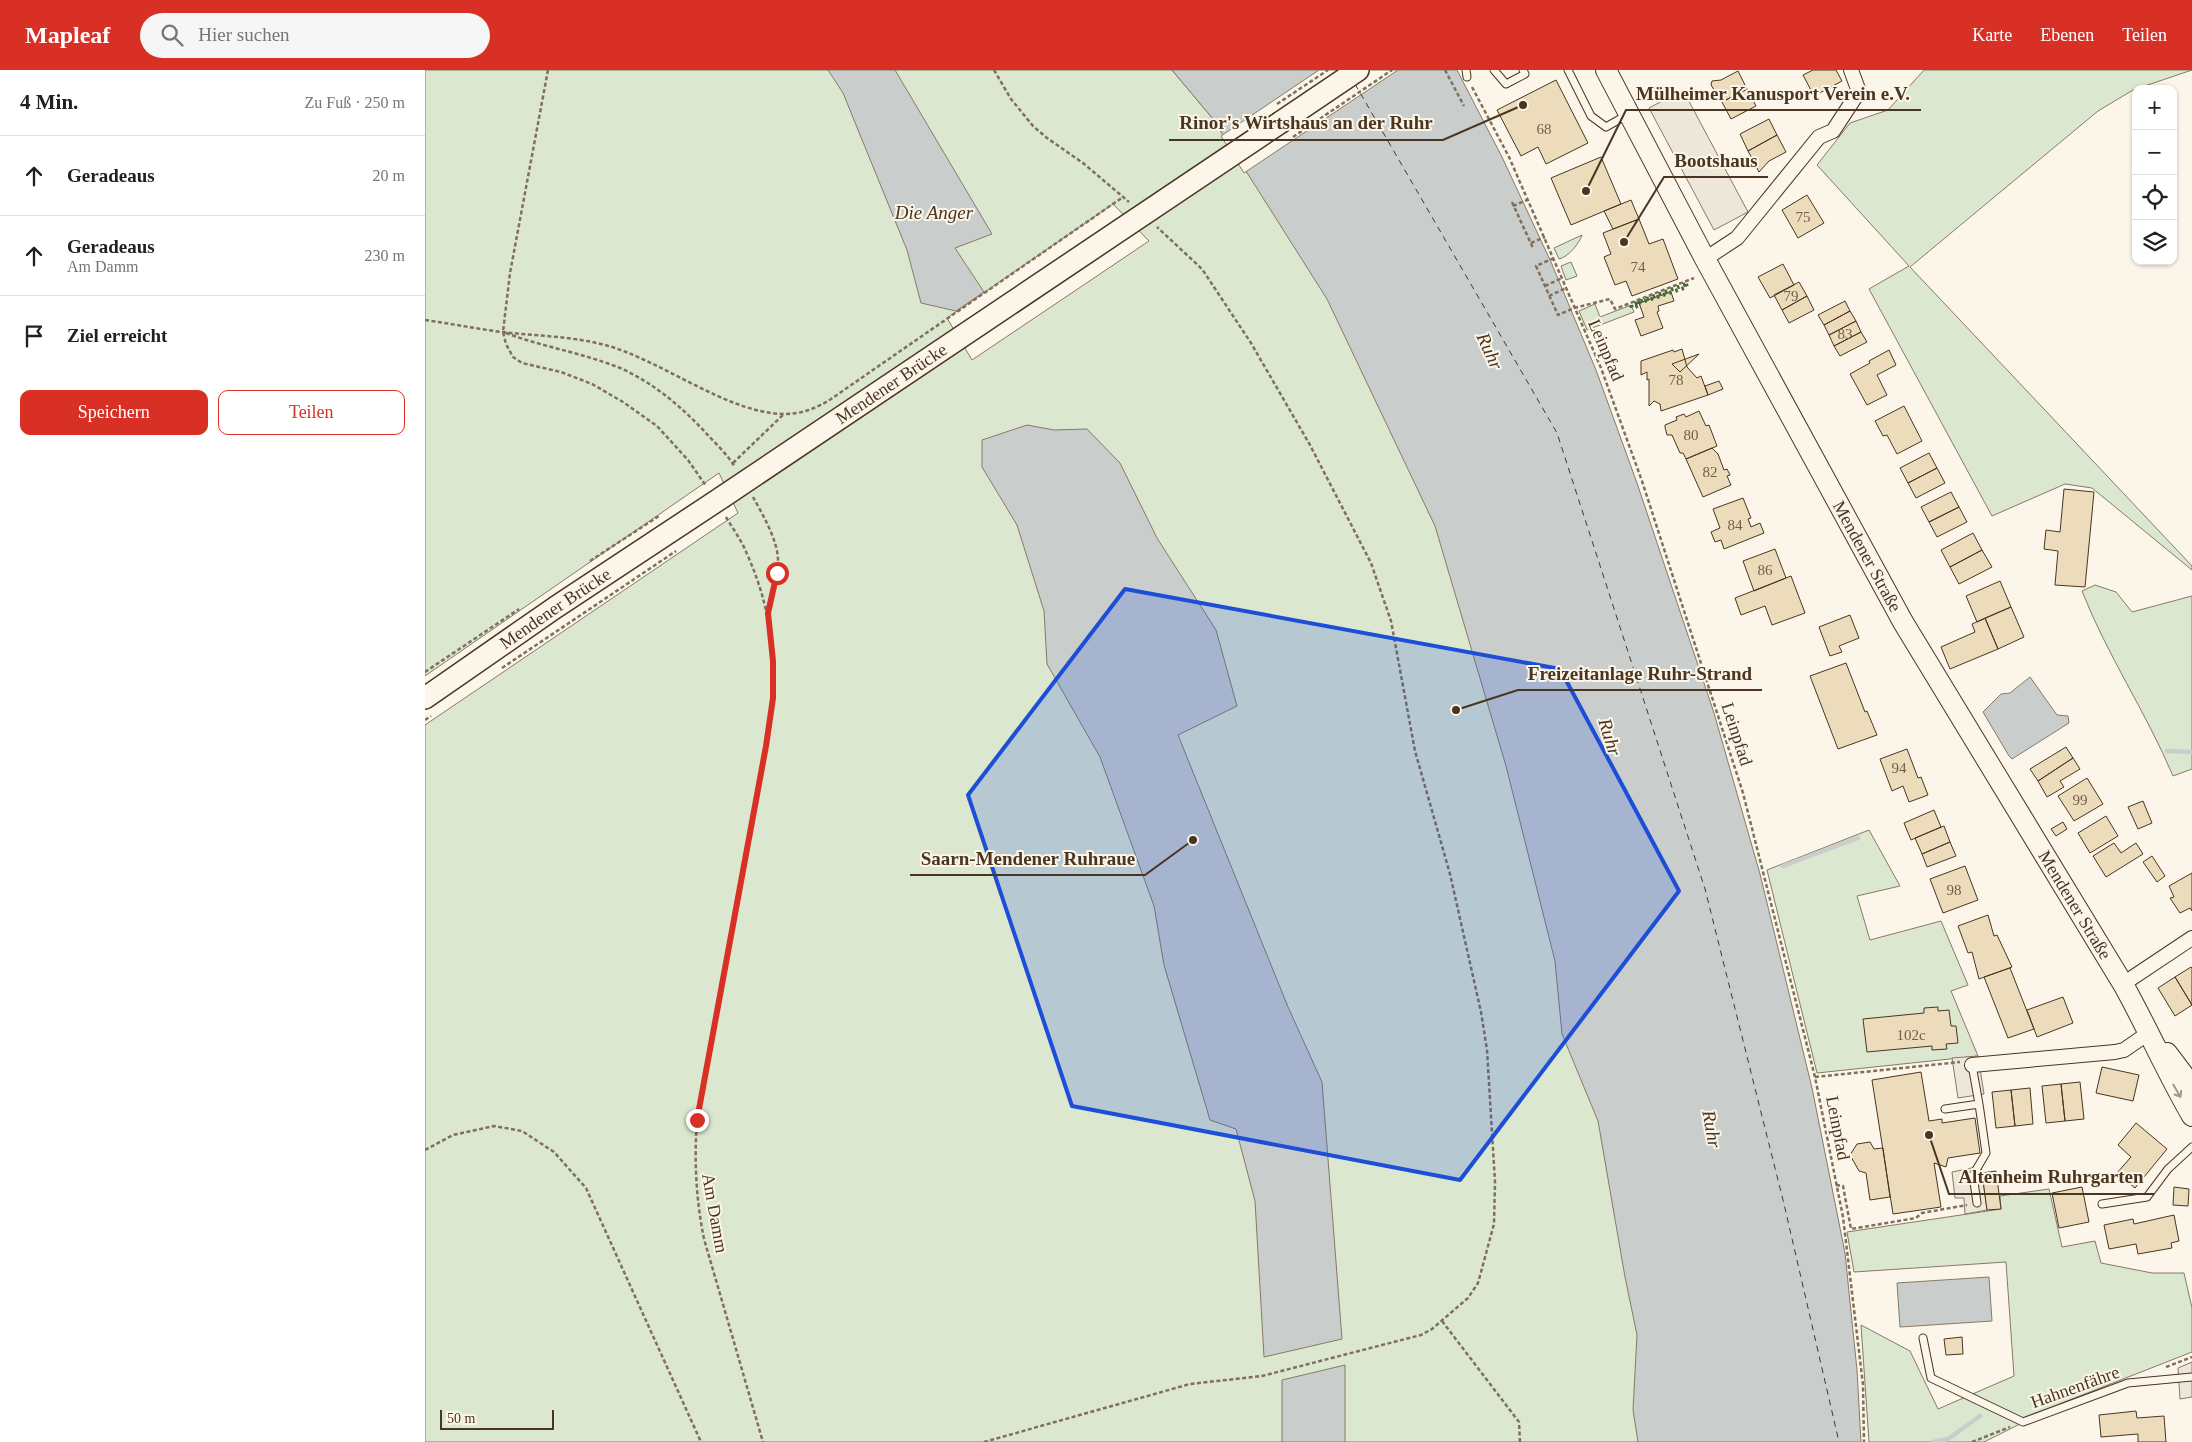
<!DOCTYPE html>
<html lang="de">
<head>
<meta charset="utf-8">
<style>
  body { margin:0; font-family:Georgia,serif; background:#f6f6f6; color:#202124 }
  .controls { position:absolute; right:15px; top:15px; display:grid; overflow:hidden; border-radius:10px; box-shadow:0 1px 4px #0004 }
  .controls button { width:45px; height:45px; display:grid; place-items:center; padding:0; border:0; border-bottom:1px solid #e0e0e0; background:#fff; color:#202124; font:25px sans-serif }
  .scale { position:absolute; left:15px; bottom:12px; width:114px; box-sizing:border-box; padding-left:5px; border:2px solid #4a3520; border-top:0; font-size:14px; line-height:18px; white-space:nowrap; color:#4a3520; -webkit-text-stroke:4px #fbf6e9; paint-order:stroke }
  .stop { position:absolute; width:15px; height:15px; margin:-11px; border:4px solid #d93025; border-radius:50%; background:#fff }
  .stop.end { background:#d93025; border-color:#fff; box-shadow:0 1px 5px #0008 }
  .list { margin:0; padding:0; list-style:none }
  h2 { display:flex; justify-content:space-between; align-items:center; height:65px; margin:0; padding:0 20px; font-size:21px }
  h2 small { font-size:16px; font-weight:400; color:#757577 }
  .list li { display:grid; grid-template-columns:32px 1fr auto; gap:15px; align-items:center; box-sizing:border-box; height:80px; padding:0 20px; border-top:1px solid #e0e0e0 }
  .list b { display:block; font-size:19px; white-space:nowrap }
  .list p { margin:0; font-size:16px; white-space:nowrap; color:#757577 }
  .list em { font-size:16px; font-style:normal; color:#757577 }
  .actions { display:flex; gap:10px; padding:15px 20px }
  .actions a { flex:1; padding:11px 0; border:1px solid #d93025; border-radius:10px; text-align:center; font-size:18px; color:#d93025 }
  .actions .main { background:#d93025; color:#fff }
  .icon { flex:none; width:28px; height:28px; fill:none; stroke:currentColor; stroke-width:2; stroke-linecap:round; stroke-linejoin:round }
  .map { position:relative; flex:none; width:1767px; height:1372px; overflow:hidden }
  header { display:flex; align-items:center; gap:30px; box-sizing:border-box; height:70px; padding:0 25px; background:#d93025; color:#fff }
  header strong { font-size:24px }
  nav { display:flex; gap:28px; margin-inline-start:auto; font-size:18px }
  .search { width:350px; height:45px; background:#f6f6f6; display:flex; align-items:center; gap:12px; box-sizing:border-box; padding:0 18px; border-radius:28px; color:#757577; font-size:19px }
  main { display:flex }
  aside { flex:1; background:#fff }
  .map>svg:first-child { display:block }
  .green { fill:#dce7d0; stroke:#887966; fill-rule:evenodd }
  .parking { fill:#ede7d9; stroke:#887966 }
  .water { fill:#c9cecd; stroke:#887966 }
  .pier { fill:#fbf6e9; stroke:#887966 }
  .lines { fill:none; stroke-linecap:round; stroke-linejoin:round }
  .stream { stroke:#c9cecd; stroke-width:4.5 }
  .ferry { stroke:#4a3520; stroke-width:1; stroke-dasharray:6 5; stroke-linecap:butt }
  .building { fill:#ecdcbc; stroke:#4a3520 }
  .lane-casing { stroke:#4a3520; stroke-width:9 }
  .street-casing { stroke:#4a3520; stroke-width:16 }
  .secondary-casing { stroke:#4a3520; stroke-width:22 }
  .primary-casing { stroke:#4a3520; stroke-width:24 }
  .path { stroke:#7f6f5c; stroke-width:2.5; stroke-dasharray:4 2.5; stroke-linecap:butt }
  .lane { stroke:#fbf6e9; stroke-width:7 }
  .street { stroke:#fbf6e9; stroke-width:14 }
  .secondary { stroke:#fbf6e9; stroke-width:20 }
  .primary { stroke:#fbf6e9; stroke-width:21 }
  .primary-bridge-casing { stroke:#4a3520; stroke-width:24; stroke-linecap:butt }
  .path-bridge { stroke:#7f6f5c; stroke-width:2.5; stroke-dasharray:4 2.5; stroke-linecap:butt }
  .primary-bridge { stroke:#fbf6e9; stroke-width:21 }
  .hedge { stroke:#436837; stroke-width:4; stroke-dasharray:2.5 4; stroke-linecap:butt }
  .oneway { stroke:#a29684 }
  .route { stroke:#d93025; stroke-width:6 }
  .marked { fill:#1d4ed8; fill-opacity:0.2; stroke:#1d4ed8; stroke-width:4; stroke-linejoin:round }
  .labels { text-anchor:middle; dominant-baseline:central; stroke-width:4; stroke-linejoin:round; paint-order:stroke }
  .number-label { font-size:15px; fill:#725f47 }
  .street-label { font-size:18px; fill:#4a3520; stroke:#fbf6e9 }
  .water-label { font-size:19px; font-style:italic; fill:#4a3520; stroke:#fbf6e9 }
  .leader { fill:none; stroke:#4a3520; stroke-width:2 }
  .callout-dot { fill:#4a3520; stroke:#fbf6e9; stroke-width:2 }
  .callout-label { font-size:19px; text-anchor:middle; font-weight:bold; fill:#4a3520; stroke:#fbf6e9; stroke-width:4; stroke-linejoin:round; paint-order:stroke }
</style>
</head>
<body>
<header>
<strong>Mapleaf</strong>
<div class="search"><svg class="icon" aria-label="search" viewBox="0 0 24 24"><circle cx="10" cy="10" r="6"/><path d="M15 15l6 6"/></svg>Hier suchen</div>
<nav><a>Karte</a><a>Ebenen</a><a>Teilen</a></nav>
</header>
<main>
<aside>
<h2>4 Min.<small>Zu Fuß · 250 m</small></h2>
<ul class="list">
<li><svg class="icon" aria-label="ahead" viewBox="0 0 24 24"><path d="M12 20V5M6 11l6-6 6 6"/></svg><div><b>Geradeaus</b></div><em>20 m</em></li>
<li><svg class="icon" aria-label="ahead" viewBox="0 0 24 24"><path d="M12 20V5M6 11l6-6 6 6"/></svg><div><b>Geradeaus</b><p>Am Damm</p></div><em>230 m</em></li>
<li><svg class="icon" aria-label="arrive" viewBox="0 0 24 24"><path d="M6 21V4h12l-3 4 3 4H6"/></svg><div><b>Ziel erreicht</b></div></li>
</ul>
<div class="actions"><a class="main">Speichern</a><a>Teilen</a></div>
</aside>
<div class="map">
<svg width="1767" height="1372" viewBox="0 0 1767 1372">
  <rect width="100%" height="100%" fill="#fbf6e9"/>
  <path class="green" d="M0 0H747L788 49 823 104 940 25 1315 1372H0V655L313 443 294 403 0 606ZM688 134 724 171 547 290 522 248Z
    M1499 0H1767L1708 20 1673 41 1485 197 1767 496V500L1667 418 1640 414 1567 446 1444 219 1484 196 1392 95 1425 53 1463 40Z
    M1157 165C1154 174 1143 187 1134 189L1129 178Z
    M1146 192 1152 206 1141 210 1136 196Z
    M1170 234 1175 247 1206 235 1209 242 1162 260 1154 241Z
    M1670 515 1691 522 1707 542 1767 526V699L1748 706C1721 642 1682 585 1657 521Z
    M1444 760 1475 816 1432 826 1445 870 1516 851 1543 915 1526 921 1553 986 1392 1003 1342 800Z
    M1624 1119 1637 1177 1670 1171 1676 1193 1727 1203H1759L1767 1238V1282L1637 1333 1559 1372H1444L1436 1255 1485 1281 1513 1339 1589 1306 1581 1192 1429 1202 1422 1162 1576 1139 1575 1126Z"/>
  <path class="parking" d="M1258 20 1323 142 1289 160 1224 38Z
    M1553 986 1559 1024 1533 1028 1527 988Z
    M1556 1096 1562 1140 1540 1144 1539 1128H1530L1527 1102Z
    M1767 1292V1327L1755 1329 1753 1298Z"/>
  <path class="water" d="M403 0H470L567 164 530 178 559 222 531 241 496 233 482 180 418 23Z
    M747 0H1032L1077 87 1126 192 1171 300 1212 413 1289 643 1335 804 1387 1018 1420 1183 1432 1300 1436 1372H1213L1208 1340 1212 1265 1200 1207 1173 1051 1137 964 1130 891 1081 696 1010 456 902 229 788 49Z
    M602 355 629 360 662 359 695 393 732 468 791 560 812 636 753 665 863 937 897 1012 917 1269 839 1287 830 1131 811 1059 785 1050 739 895 729 836 675 687 622 594 619 541 592 455 557 397V370Z
    M1605 607 1632 645 1643 646 1644 653 1587 689 1584 686 1558 642 1576 624 1585 623Z
    M1564 1207 1567 1251 1475 1257 1472 1213Z
    M920 1295V1372H857V1310Z"/>
  <path class="pier" d="M894 0H973L819 103 796 66Z"/>
  <g class="lines">
    <path class="stream" d="M1742 681 1767 682
      M1358 796 1433 768
      M1508 1372 1523 1369 1555 1346"/>
    <path class="ferry" d="M930 14 1132 363 1280 819 1359 1134 1414 1372"/>
  </g>
  <path class="building" d="M1388 0H1411L1417 11 1389 26 1378 5Z
    M1313 1 1322 19 1297 32 1286 15 1287 11 1296 10Z
    M1131 10 1163 73 1121 94 1113 77 1096 86 1072 40Z
    M1322 19 1331 36 1306 49 1297 32Z
    M1344 49 1352 65 1323 81 1315 64Z
    M1352 65 1361 82 1344 91 1334 102 1323 81Z
    M1176 87 1196 134 1146 155 1126 108Z
    M1382 125 1399 153 1373 168 1357 140Z
    M1206 130 1214 149 1188 159 1179 141Z
    M1214 149 1224 174 1238 169 1253 209 1207 226 1201 211 1190 215 1179 187 1186 184 1178 163Z
    M1358 194 1369 215 1345 228 1333 207Z
    M1374 212 1382 226 1357 240 1349 225Z
    M1246 222 1249 231 1233 236 1234 241 1232 242 1238 258 1216 266 1210 250 1219 247 1214 233Z
    M1382 226 1389 240 1364 253 1357 240Z
    M1420 231 1425 241 1399 255 1393 245Z
    M1425 241 1431 251 1404 265 1399 255Z
    M1431 251 1436 262 1409 276 1404 265Z
    M1436 262 1442 272 1415 286 1409 276Z
    M1257 279 1262 297 1272 308 1276 306 1283 325 1236 341 1235 334 1229 331 1224 336V309L1222 310V302L1216 305V291L1248 280 1249 282Z
    M1464 280 1471 295 1452 305 1462 325 1442 335 1425 304 1445 293 1444 291Z
    M1274 284 1255 302 1247 294Z
    M1294 311 1298 319 1283 325 1280 316Z
    M1479 336 1497 371 1472 384 1462 365 1458 366 1450 351Z
    M1274 341 1281 356 1284 355 1292 376 1261 389 1258 383H1255L1247 365H1242L1240 357V355L1252 350 1251 347 1259 344 1261 347Z
    M1287 378 1293 384 1299 400 1302 399 1305 405 1302 406 1306 415 1278 427 1261 389Z
    M1504 383 1512 398 1483 413 1475 398Z
    M1512 398 1520 413 1491 428 1483 413Z
    M1639 419 1669 422 1660 517 1630 515 1633 481 1619 479 1621 460 1635 462Z
    M1526 422 1534 437 1504 452 1496 437Z
    M1318 428 1326 448 1323 449 1326 457 1335 453 1339 463 1299 479 1296 470 1290 472 1286 462 1295 458 1288 439Z
    M1534 437 1542 452 1512 467 1504 452Z
    M1548 463 1557 480 1525 497 1516 480Z
    M1350 479 1361 508 1329 521 1318 491Z
    M1557 480 1567 497 1534 514 1525 497Z
    M1366 506 1380 543 1347 555 1340 536 1316 545 1310 528Z
    M1575 511 1586 537 1552 552 1541 526Z
    M1586 537 1599 567 1573 579 1560 548Z
    M1425 545 1434 568 1414 576 1417 582 1405 586 1394 557Z
    M1560 548 1573 579 1525 599 1516 577 1550 562 1547 554Z
    M1421 593 1440 642 1442 641 1452 665 1413 679 1385 606Z
    M1641 677 1648 688 1613 711 1605 699Z
    M1482 679 1493 708 1496 707 1503 725 1484 732 1478 716 1467 721 1455 689Z
    M1648 688 1655 699 1635 711 1639 717 1622 727 1613 711Z
    M1662 708 1678 734 1649 751 1633 726Z
    M1718 731 1727 753 1713 759 1703 737Z
    M1509 740 1516 757 1486 770 1479 753Z
    M1681 746 1693 766 1665 783 1653 763Z
    M1638 752 1642 759 1631 766 1626 759Z
    M1519 756 1525 772 1497 784 1490 768Z
    M1525 772 1531 786 1502 797 1497 784Z
    M1689 773 1696 783 1711 773 1718 784 1681 807 1668 786Z
    M1727 786 1740 806 1732 812 1718 792Z
    M1540 796 1553 830 1518 843 1505 809Z
    M1767 803V841L1765 838 1755 843 1745 828 1749 827 1744 816Z
    M1563 845 1569 866 1572 865 1587 897 1554 909 1547 882 1543 883 1533 856Z
    M1766 897 1767 898V935L1750 907Z
    M1585 898 1609 959 1583 968 1559 907Z
    M1750 907 1767 935 1750 946 1733 918Z
    M1638 927 1648 953 1612 967 1602 940Z
    M1513 937V941L1524 940 1526 956H1531L1533 973 1521 974 1522 979 1507 980V976L1442 982 1438 949 1499 943V938Z
    M1677 997 1714 1005 1708 1031 1671 1023Z
    M1496 1002 1504 1051 1517 1049V1053L1550 1048 1555 1083 1523 1088 1521 1097 1509 1093 1516 1137 1468 1144 1447 1010Z
    M1655 1012 1659 1049 1640 1051 1636 1014Z
    M1636 1014 1640 1051 1621 1053 1617 1016Z
    M1605 1018 1608 1054 1590 1056 1586 1020Z
    M1586 1020 1590 1056 1571 1058 1567 1022Z
    M1711 1053 1742 1079 1710 1118 1692 1103 1706 1087 1693 1075Z
    M1445 1072 1449 1079 1458 1078 1465 1127 1445 1130 1441 1103 1434 1101 1425 1085 1432 1074Z
    M1571 1101 1576 1139 1562 1140 1557 1103Z
    M1657 1117 1664 1152 1634 1158 1627 1123Z
    M1749 1117 1764 1119 1763 1136 1748 1135Z
    M1749 1145 1754 1171 1746 1173 1747 1178 1713 1184 1711 1174 1684 1179 1679 1155 1708 1149 1709 1154Z
    M1537 1267 1538 1284 1521 1285 1519 1269Z
    M1711 1341 1712 1348 1739 1346 1741 1372H1713V1364L1676 1367 1674 1345Z"/>
  <g class="lines">
    <defs>
      <path id="lane" d="M1041 0 1042 7
        M1069 0 1081 14 1100 4 1098 0
        M1143 0 1166 46 1181 57 1202 45
        M1520 1039 1554 1034 1547 995
        M1552 1133 1548 1105 1561 1083 1554 1034
        M1677 1134 1722 1127 1743 1099 1767 1077
        M1498 1268 1506 1308 1598 1352 1703 1313 1767 1307"/>
      <path id="street" d="M1280 189 1312 168 1394 67 1408 61 1431 26 1433 19 1426 0
        M1698 914 1767 868
        M1547 995 1690 982 1699 980 1725 962"/>
      <g id="secondary">
        <path id="s1" d="M1181 0 1280 189 1478 552 1698 914C1722 957 1742 1003 1767 1046"/>
        <path d="M1742 983 1767 1016"/>
      </g>
      <g id="primary">
        <path d="M856 52 933 0"/>
        <path id="s2" d="M0 628 131 537 296 428"/>
      </g>
    </defs>
    <use href="#lane" class="lane-casing"/>
    <use href="#street" class="street-casing"/>
    <use href="#secondary" class="secondary-casing"/>
    <use href="#primary" class="primary-casing"/>
    <path class="path" d="M123 0 85 203 78 262 81 274 88 287 97 293 136 302 167 314 198 332 232 356 263 390 281 416
      M569 0 586 29 608 56 622 68 658 93 704 132
      M1020 0 1039 36
      M1047 17 1084 87 1176 298 1217 411 1318 723 1390 1007 1418 1147 1438 1315 1439 1372
      M1087 132 1108 178
      M1088 136 1102 130
      M1106 173 1120 167
      M1129 188 1111 196 1133 245 1149 238 1185 229 1190 239 1269 208
      M1120 216 1137 208
      M1124 226 1141 218
      M0 250C29 254 57 260 86 263 117 266 150 267 180 275 237 290 303 344 360 344 377 344 392 338 406 329L698 127
      M81 263C118 277 158 283 195 298 227 312 256 336 280 362 290 373 302 384 310 397
      M308 393 359 344
      M328 427C338 445 352 469 353 489 354 507 347 526 343 543
      M301 447C308 459 317 471 322 484 352 551 351 605 341 676L272 1050C269 1091 271 1129 279 1169L338 1372
      M165 491 234 446
      M77 598 251 481
      M0 602 94 539
      M0 650 6 646
      M1390 1007 1535 992
      M0 1080 28 1065 69 1056 97 1061 129 1082 161 1118 276 1372
      M1411 1115 1418 1116 1426 1159 1491 1148 1497 1143 1542 1135
      M1017 1251 1094 1352 1095 1372
      M1741 1297 1767 1287
      M559 1372 765 1314 837 1306 996 1265 1007 1259 1043 1228 1053 1213 1069 1154 1070 1112 1062 980 1056 942 1025 804 990 681 966 551 946 493 885 375 826 273 777 199 732 157
      M1547 1372 1585 1357"/>
    <use href="#lane" class="lane"/>
    <use href="#street" class="street"/>
    <use href="#secondary" class="secondary"/>
    <use href="#primary" class="primary"/>
    <defs>
      <g id="primary-bridge">
        <path id="s3" d="M296 428 856 52"/>
      </g>
    </defs>
    <use href="#primary-bridge" class="primary-bridge-casing"/>
    <path class="path-bridge" d="M852 34 903 0
      M868 67 967 0"/>
    <use href="#primary-bridge" class="primary-bridge"/>
    <path class="hedge" d="M1261 214 1262 217 1214 233 1215 235 1207 238 1206 235Z"/>
  </g>
  <defs><path id="oneway-shaft" d="M-6 0H5M1.5-3L5.5 0L1.5 3" fill="none" stroke-width="1.6" stroke-linecap="round" stroke-linejoin="round" transform="scale(1.25)"/></defs>
  <use class="oneway" href="#oneway-shaft" transform="translate(1752 1021) rotate(60)"/>
  <g class="lines">
    <path class="route" d="M272 1050 341 676 348 628V591L343 543 352 503"/>
  </g>
  <path class="marked" d="M700 519 1135 599 1254 821 1035 1110 647 1036 543 725Z"/>
  <g class="labels">
    <g class="number-label">
      <text x="1119" y="59">68</text>
      <text x="1378" y="147">75</text>
      <text x="1213" y="197">74</text>
      <text x="1366" y="226">79</text>
      <text x="1420" y="264">83</text>
      <text x="1251" y="310">78</text>
      <text x="1266" y="365">80</text>
      <text x="1285" y="402">82</text>
      <text x="1310" y="455">84</text>
      <text x="1340" y="500">86</text>
      <text x="1474" y="698">94</text>
      <text x="1655" y="730">99</text>
      <text x="1529" y="820">98</text>
      <text x="1486" y="965">102c</text>
    </g>
    <g class="street-label">
      <text transform="translate(1181 280) rotate(67)">Leinpfad</text>
      <text stroke="none"><textPath href="#s3" startOffset="205">Mendener Brücke</textPath></text>
      <text stroke="none"><textPath href="#s1" startOffset="552">Mendener Straße</textPath></text>
      <text stroke="none"><textPath href="#s2" startOffset="158">Mendener Brücke</textPath></text>
      <text transform="translate(1312 664) rotate(72)">Leinpfad</text>
      <text stroke="none"><textPath href="#s1" startOffset="958">Mendener Straße</textPath></text>
      <text transform="translate(1413 1058) rotate(79)">Leinpfad</text>
      <text transform="translate(290 1143) rotate(80)">Am Damm</text>
      <text transform="translate(1650 1317) rotate(-20)">Hahnenfähre</text>
    </g>
    <g class="water-label">
      <text x="509" y="142">Die Anger</text>
      <text transform="translate(1065 281) rotate(66)">Ruhr</text>
      <text transform="translate(1185 667) rotate(73)">Ruhr</text>
      <text transform="translate(1287 1059) rotate(80)">Ruhr</text>
    </g>
  </g>
  <path class="leader" d="M1161 121L1201 40H1496M1098 35L1018 70H744M1199 172L1239 107H1343M1031 640L1093 620H1337M768 770L720 805H485M1504 1065L1524 1124H1729"/>
  <g class="callout-dot">
    <circle cx="1161" cy="121" r="5"/>
    <circle cx="1098" cy="35" r="5"/>
    <circle cx="1199" cy="172" r="5"/>
    <circle cx="1031" cy="640" r="5"/>
    <circle cx="768" cy="770" r="5"/>
    <circle cx="1504" cy="1065" r="5"/>
  </g>
  <g class="callout-label">
    <text x="1348" y="30">Mülheimer Kanusport Verein e.V.</text>
    <text x="881" y="59">Rinor's Wirtshaus an der Ruhr</text>
    <text x="1291" y="97">Bootshaus</text>
    <text x="1215" y="610">Freizeitanlage Ruhr-Strand</text>
    <text x="603" y="795">Saarn-Mendener Ruhraue</text>
    <text x="1626" y="1113">Altenheim Ruhrgarten</text>
  </g>
</svg>
<div class="controls">
<button>+</button>
<button>−</button>
<button><svg class="icon" aria-label="locate" viewBox="0 0 24 24"><circle cx="12" cy="12" r="6"/><path d="M12 2v4M12 18v4M2 12h4M18 12h4"/></svg></button>
<button><svg class="icon" aria-label="layers" viewBox="0 0 24 24"><path d="M12 4l9 5-9 5-9-5zM3 14l9 5 9-5"/></svg></button>
</div>
<div class="scale">50 m</div>
<div class="stop" style="left:352px;top:503px"></div>
<div class="stop end" style="left:272px;top:1050px"></div>
</div>
</main>
</body>
</html>
